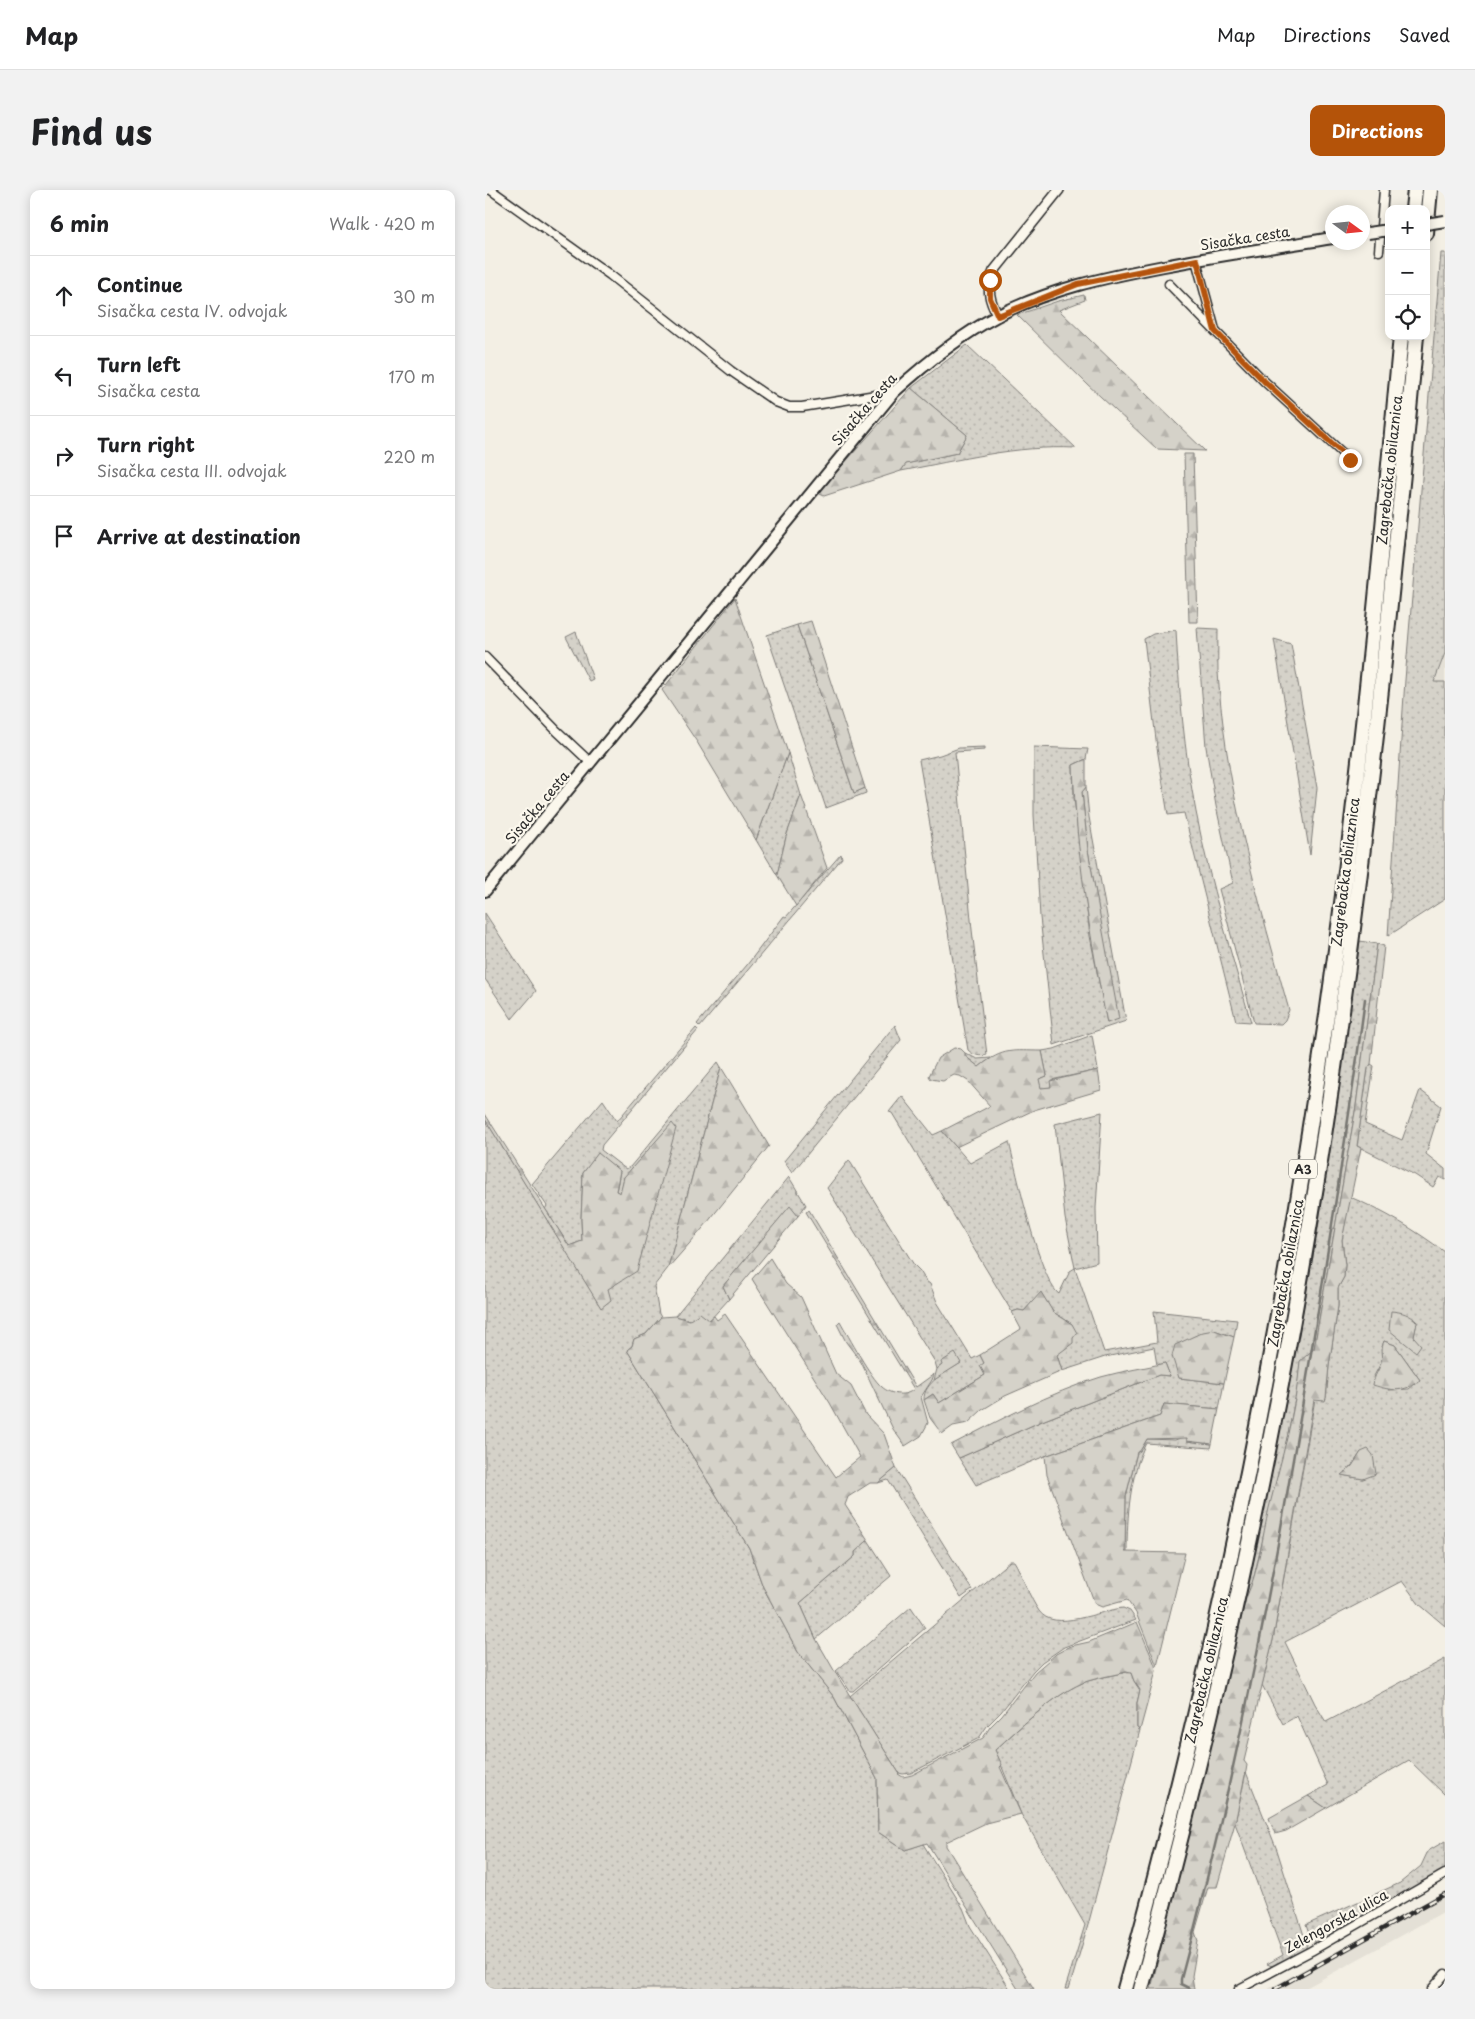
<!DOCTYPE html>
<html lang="en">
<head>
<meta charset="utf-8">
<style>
  body { margin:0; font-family:"Playpen Sans",sans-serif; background:#f2f2f2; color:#202124 }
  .controls { position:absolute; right:15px; top:15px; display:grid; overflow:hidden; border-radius:10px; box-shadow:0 2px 12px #0003 }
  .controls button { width:45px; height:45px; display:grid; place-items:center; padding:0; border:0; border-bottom:1px solid #e0e0e0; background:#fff; color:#202124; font:25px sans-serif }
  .compass { position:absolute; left:840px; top:15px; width:45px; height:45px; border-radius:50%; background:#fff; box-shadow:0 2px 12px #0003; rotate:105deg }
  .stop { position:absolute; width:15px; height:15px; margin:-11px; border:4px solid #b45309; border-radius:50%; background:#fff }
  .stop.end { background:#b45309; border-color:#fff; box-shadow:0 1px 5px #0008 }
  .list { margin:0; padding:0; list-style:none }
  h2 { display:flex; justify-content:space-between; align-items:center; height:65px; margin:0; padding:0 20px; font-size:21px }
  h2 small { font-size:16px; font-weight:400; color:#757577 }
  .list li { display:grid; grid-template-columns:32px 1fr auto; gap:15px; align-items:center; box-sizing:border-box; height:80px; padding:0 20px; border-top:1px solid #e0e0e0 }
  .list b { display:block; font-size:19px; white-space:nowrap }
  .list p { margin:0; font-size:16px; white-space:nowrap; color:#757577 }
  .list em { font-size:16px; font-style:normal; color:#757577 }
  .icon { flex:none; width:28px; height:28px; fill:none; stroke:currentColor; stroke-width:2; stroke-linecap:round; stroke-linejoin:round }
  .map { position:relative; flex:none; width:960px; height:1799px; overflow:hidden; border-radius:10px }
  header { display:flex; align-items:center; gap:30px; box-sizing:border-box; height:70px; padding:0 25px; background:#fff; border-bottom:1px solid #e0e0e0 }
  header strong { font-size:24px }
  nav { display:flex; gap:28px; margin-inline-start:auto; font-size:18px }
  .intro { display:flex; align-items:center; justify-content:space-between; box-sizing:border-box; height:120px; padding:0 30px }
  h1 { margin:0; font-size:35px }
  .button { padding:12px 22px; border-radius:10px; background:#b45309; color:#fff; font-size:18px; font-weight:700 }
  main { display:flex; gap:30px; padding:0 30px }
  aside { flex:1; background:#fff; border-radius:10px; box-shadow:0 2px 12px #0003 }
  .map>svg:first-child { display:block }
  .built { fill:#e4e0d6 }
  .grass { fill:url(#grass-dots); stroke:#807e7a; fill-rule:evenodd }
  .forest { fill:url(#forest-firs); stroke:#807e7a }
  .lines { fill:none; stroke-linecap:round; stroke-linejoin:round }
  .stream { stroke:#787772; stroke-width:2.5 }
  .minor-casing { stroke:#2b2b2b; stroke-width:11 }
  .tertiary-casing { stroke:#2b2b2b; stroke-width:12 }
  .secondary-casing { stroke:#2b2b2b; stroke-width:14 }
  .motorway-casing { stroke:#2b2b2b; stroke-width:18 }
  .minor { stroke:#fbf7ec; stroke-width:8 }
  .tertiary { stroke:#fbf7ec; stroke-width:9 }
  .secondary { stroke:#fbf7ec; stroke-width:10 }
  .motorway { stroke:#fbf7ec; stroke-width:14 }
  .rail-casing { stroke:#2b2b2b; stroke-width:4.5 }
  .rail { stroke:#fbf7ec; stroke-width:2.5; stroke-dasharray:8; stroke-linecap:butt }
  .secondary-bridge-casing { stroke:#2b2b2b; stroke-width:14; stroke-linecap:butt }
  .secondary-bridge { stroke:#fbf7ec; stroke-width:10 }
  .route { stroke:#b45309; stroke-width:6 }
  .labels { text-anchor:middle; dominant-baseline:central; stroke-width:4.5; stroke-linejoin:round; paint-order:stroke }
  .shield { fill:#fbf7ec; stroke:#696865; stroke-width:1 }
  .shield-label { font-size:12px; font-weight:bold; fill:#2b2b2b }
  .street-label { font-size:14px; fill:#2b2b2b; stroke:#fbf7ec }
</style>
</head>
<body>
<header>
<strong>Map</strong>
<nav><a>Map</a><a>Directions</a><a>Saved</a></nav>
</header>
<div class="intro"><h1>Find us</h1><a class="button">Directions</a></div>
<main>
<aside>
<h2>6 min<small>Walk · 420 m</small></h2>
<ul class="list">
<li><svg class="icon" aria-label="ahead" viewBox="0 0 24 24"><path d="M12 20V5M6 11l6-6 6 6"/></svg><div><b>Continue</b><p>Sisačka cesta IV. odvojak</p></div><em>30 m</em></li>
<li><svg class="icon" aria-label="left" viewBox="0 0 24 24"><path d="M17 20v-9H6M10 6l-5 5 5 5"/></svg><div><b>Turn left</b><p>Sisačka cesta</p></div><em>170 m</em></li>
<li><svg class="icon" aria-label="right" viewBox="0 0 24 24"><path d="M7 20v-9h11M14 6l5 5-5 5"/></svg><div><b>Turn right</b><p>Sisačka cesta III. odvojak</p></div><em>220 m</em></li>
<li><svg class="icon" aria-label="arrive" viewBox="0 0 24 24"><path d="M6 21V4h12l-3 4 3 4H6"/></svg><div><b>Arrive at destination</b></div></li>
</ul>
</aside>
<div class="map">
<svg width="960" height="1799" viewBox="0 0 960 1799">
  <defs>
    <pattern id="grass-dots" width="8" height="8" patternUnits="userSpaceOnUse" patternTransform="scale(1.25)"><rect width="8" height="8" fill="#d5d2c9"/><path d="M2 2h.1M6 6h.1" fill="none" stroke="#b7b4ad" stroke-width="1.8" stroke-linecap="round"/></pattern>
    <pattern id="forest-firs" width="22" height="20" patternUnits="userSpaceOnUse" patternTransform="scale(1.25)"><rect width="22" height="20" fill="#d5d2c9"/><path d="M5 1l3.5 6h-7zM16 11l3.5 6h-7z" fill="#b7b4ad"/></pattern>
  </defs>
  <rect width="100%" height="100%" fill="#f3efe4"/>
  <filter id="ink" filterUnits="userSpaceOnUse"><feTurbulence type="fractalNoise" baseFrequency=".02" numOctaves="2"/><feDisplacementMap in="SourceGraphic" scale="10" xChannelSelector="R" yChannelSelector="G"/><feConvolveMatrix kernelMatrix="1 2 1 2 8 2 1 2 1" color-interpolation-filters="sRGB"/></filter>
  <g filter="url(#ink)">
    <path class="built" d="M960 463V492H949Z
      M960 1701V1721L819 1799H783Z"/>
    <path class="grass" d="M956 63H960V463L949 492H960V709L903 746 920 490Z
      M482 155 591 258C531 255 475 270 416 281L420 274 472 263 482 245 426 198Z
      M312 435 369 603 380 598 381 603 341 618 282 445Z
      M712 438 733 439C733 457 732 477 734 496 743 607 774 713 804 820L800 830 796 834 769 833 734 699 748 693 731 616 721 557Z
      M691 440C694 501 699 561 711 622 725 693 746 763 766 832L751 831 699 623 683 625 672 558 659 449 668 444Z
      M91 442 108 489 104 491 81 447Z
      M789 449 806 454 832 598 825 665Z
      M500 557V560L470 562 487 740 502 865C495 867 488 865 483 860L434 570 455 565 474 558Z
      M549 557 603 559 601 569 588 575 589 608 605 746 622 833 617 739 603 660 597 602 601 597 604 627 641 831 569 855 555 727 549 625Z
      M303 563 316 605 301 647 292 685 271 650Z
      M356 664 357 668 215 837 212 834 262 775 299 726 301 727Z
      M0 723 51 801 27 829 0 789Z
      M875 751 892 754 871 916 829 1159 815 1172 813 1193 804 1240 767 1395 761 1408 809 1170 833 1039Z
      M410 835 416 850 307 983 299 971Z
      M211 838 213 840 117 955 116 960 138 977 141 979 145 977 233 872 236 877 183 1078 169 1096 174 1124 176 1127 161 1144 149 1149 147 1156 142 1160 264 1358 278 1397 313 1462 349 1507 392 1588 393 1642 420 1660 438 1654 478 1718 485 1736 525 1799H0V929L116 1117 123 1099 144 983 139 987 136 1003 131 1002 135 981 113 964 98 983 96 1029 97 1051 84 1056 60 1019 62 1016 47 994 118 910 132 931Z
      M607 845 613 880 566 890V897L556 899 553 889 562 886 557 861 569 859Z
      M480 863 492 869 506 868 494 877 480 866Z
      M886 874 889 876 880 934 917 950 935 900 956 916 941 964 960 979V990L954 987 948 997 930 985 872 956 883 878Z
      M417 906 448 945 457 941 485 973 524 952C531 980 554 1089 574 1104L585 1081 590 1078 580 1028 570 934 617 922 611 1018 612 1072 590 1078 619 1162 672 1152 669 1121 752 1130 749 1147 729 1140 694 1188 739 1193 734 1219 679 1214 675 1226 560 1266 491 1295 474 1268 557 1231 674 1185 685 1186 680 1173 672 1175 669 1157 620 1167 577 1181 572 1165 588 1148 587 1134 568 1122 556 1103 539 1121 533 1120 527 1122 407 923 404 922Z
      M364 970 429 1075 435 1081 441 1091 445 1094 452 1112 487 1169 495 1165 499 1173 500 1185 454 1213 448 1204 439 1210C438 1192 463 1181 476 1173L457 1175 452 1179 450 1172 342 998Z
      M304 987 321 1015 313 1026 305 1017 238 1096 244 1109 224 1131 205 1130 190 1126Z
      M865 1007C899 1021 930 1040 960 1062V1436L934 1414 917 1391 800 1452 830 1514 841 1532 960 1469V1605L924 1570 841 1618 823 1606 843 1595 812 1526 798 1534 777 1495 788 1450 830 1209 841 1208 844 1176 853 1116V1098L859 1087 860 1075 857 1050ZM932 1132 929 1147 906 1137ZM899 1151 910 1155 935 1190 924 1199 904 1200 889 1186 897 1171 896 1160ZM876 1262 878 1289 857 1285 867 1276Z
      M698 1247 702 1248V1251L727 1254 726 1258 661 1253C645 1285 642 1326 642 1362H640L641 1306 652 1262 655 1261 662 1249 690 1250Z
      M411 1278 487 1400 476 1408 403 1290 393 1293Z
      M383 1350 406 1386 331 1449 315 1413 370 1366V1362Z
      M525 1371H529L532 1376C539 1391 545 1408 554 1421 569 1443 616 1420 638 1418L645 1421 651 1430 579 1457 557 1472 548 1481 516 1522 502 1536 494 1548 426 1583 418 1584 414 1583 365 1506Z
      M426 1417 440 1438 368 1501H365L351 1481Z
      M642 1482 646 1483 649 1491 655 1500 652 1513V1538L655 1540 603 1735 584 1799H580L600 1735 536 1624 510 1560C534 1539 573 1500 603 1491 616 1487 629 1485 642 1482Z
      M761 1582 792 1660 822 1755 819 1761 789 1777 782 1774 798 1765 750 1633Z
      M960 1651V1681L837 1751 829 1752 826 1750 821 1735 915 1693 936 1676 943 1661Z"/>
    <path class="forest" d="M599 105 600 110 574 120 720 261 672 259 602 194 532 125 573 111Z
      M426 198 482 245 472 263 421 274 416 281 339 306 333 303Z
      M699 264H708L713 432H704Z
      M250 408 303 563 271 650 212 552 177 500Z
      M326 431 380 598 369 603 312 435Z
      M601 569V597L597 602 603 660 634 829 622 833C605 748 591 662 588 575Z
      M316 605 342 678 311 716 292 685 301 647Z
      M892 754 899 756 886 874 883 878 872 956 876 958 857 1050 860 1075 859 1087 853 1098V1116L844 1176 841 1208 840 1211 829 1210 788 1450 759 1571 762 1575 761 1581 750 1633 732 1697H723L710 1742 713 1751 707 1786 709 1799H666L761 1408C774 1380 777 1348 784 1318 796 1270 811 1222 815 1171L829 1159 871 916Z
      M469 858 476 859 480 863V866L494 877C519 857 528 861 557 861L562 886 554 889 556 898 566 897 565 891 613 880 616 900 549 920 471 957 457 941 505 916 483 891 475 886 469 885 458 891 446 889 444 886 453 868Z
      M236 877 284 956 218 1038 183 1078Z
      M0 924 84 1056 97 1051 96 1029 98 983 113 963 135 981 131 1001 135 1003 139 987 187 933 191 938 152 1081 123 1099 126 1110 116 1118 0 929Z
      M305 1016 313 1026 244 1109 238 1096Z
      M324 1020 431 1197 449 1184 447 1190 436 1207 443 1233 436 1246 420 1256 408 1239 376 1172 361 1152 352 1134 355 1131C364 1147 385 1187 397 1197 406 1205 421 1207 429 1199L321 1022Z
      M285 1068 301 1094 316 1107 351 1184 366 1196 381 1225 399 1244 411 1278 393 1293H385L363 1307 360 1315 383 1350 370 1362V1366L315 1413 331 1449 350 1482 414 1583 413 1584 418 1587 427 1585 498 1548 505 1537 517 1525 550 1482 571 1464 586 1456 604 1452 652 1432 670 1475 671 1481 655 1540 652 1538V1513L655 1500 649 1491 646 1483 641 1482C629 1485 616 1487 603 1491 574 1500 533 1539 510 1560L517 1575 515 1577 536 1624 501 1633 461 1652V1656L549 1799H533L442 1653 420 1660 393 1642 392 1588 349 1507 313 1462 278 1397 264 1358 142 1160 147 1156 149 1149 161 1144 176 1127 190 1126 205 1130 215 1123 224 1130 229 1126 232 1130 240 1124 351 1287 375 1267 345 1213 267 1089Z
      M556 1102 568 1122 587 1134 592 1143 588 1148V1153L572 1165 577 1181 520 1206 497 1220 483 1233 468 1236 457 1244 445 1228 439 1210 448 1204 454 1213 500 1185 495 1176 499 1173 495 1165 536 1139 527 1122 533 1120 539 1121Z
      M906 1121C917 1122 925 1124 932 1132L929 1147 936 1155 931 1162 904 1140Z
      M729 1140 749 1147 739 1193 694 1188 687 1166 690 1155 718 1142Z
      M899 1151 910 1155 935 1190C919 1203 907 1201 888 1195 889 1185 894 1181 896 1172 898 1165 896 1158 899 1151Z
      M470 1163 476 1173 449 1190 452 1179 457 1175 456 1172Z
      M680 1173 685 1186 674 1185 557 1231 474 1268 466 1255C515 1230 564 1203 616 1187 637 1181 659 1178 680 1173Z
      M679 1214 734 1219 727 1254 702 1251V1248L662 1249 655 1261 652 1262 641 1306 640 1362 700 1363 672 1476 651 1423 642 1410 617 1417 610 1414 562 1285 560 1266 675 1226Z
      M883 1259 888 1265 891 1284 878 1289 856 1285 867 1276 876 1262Z
      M823 1606 841 1618 801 1641 790 1644 784 1628Z"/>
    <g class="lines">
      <path class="stream" d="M706 1799 696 1794V1789C753 1579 793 1366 828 1151 847 1037 865 923 880 809"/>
      <defs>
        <path id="minor" d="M6 0 125 85 246 181 291 212 304 217H317L409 202
          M894 61 899 0
          M711 70 730 140
          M684 94 779 191 865 270
          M0 467 72 541 106 573
          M754 1799 826 1761 960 1684
          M947 1799 960 1784"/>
        <path id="tertiary" d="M513 126C504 110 501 98 509 81L574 0"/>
        <path id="secondary" d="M0 701 409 202C440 174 474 146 512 126 564 99 622 87 679 76 735 65 791 57 848 48"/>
        <path id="motorway" d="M928 19 930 0
          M941 43 945 0
          M640 1799C729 1479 794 1153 842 825 874 600 895 373 916 146
          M656 1799C729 1530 789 1258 833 984 877 706 905 426 931 146"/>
      </defs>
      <use href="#minor" class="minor-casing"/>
      <use href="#tertiary" class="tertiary-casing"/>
      <use href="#secondary" class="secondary-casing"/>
      <use href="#motorway" class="motorway-casing"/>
      <use href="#minor" class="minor"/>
      <use href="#tertiary" class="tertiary"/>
      <use href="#secondary" class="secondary"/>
      <use href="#motorway" class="motorway"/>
      <defs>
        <path id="rail" d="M790 1799 960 1704"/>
      </defs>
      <use href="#rail" class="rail-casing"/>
      <use href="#rail" class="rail"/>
      <defs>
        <path id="secondary-bridge" d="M941 34 960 31
          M883 43 904 40"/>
      </defs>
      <use href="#secondary-bridge" class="secondary-bridge-casing"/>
      <use href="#secondary-bridge" class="secondary-bridge"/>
    </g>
  </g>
  <g class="lines" filter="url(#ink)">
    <path class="route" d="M505 90V108L513 126 593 94 712 70 730 141 779 191 865 270"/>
  </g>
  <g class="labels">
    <rect class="shield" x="804" y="969.5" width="28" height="19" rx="4"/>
    <g class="shield-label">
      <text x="818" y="979">A3</text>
    </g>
    <g class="street-label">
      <text transform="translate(760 48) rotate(-9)">Sisačka cesta</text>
      <text transform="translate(379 219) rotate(-49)">Sisačka cesta</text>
      <text transform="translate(904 280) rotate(-84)">Zagrebačka obilaznica</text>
      <text transform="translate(52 617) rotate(-50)">Sisačka cesta</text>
      <text transform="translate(860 682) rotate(-83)">Zagrebačka obilaznica</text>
      <text transform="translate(800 1083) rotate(-80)">Zagrebačka obilaznica</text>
      <text transform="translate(721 1480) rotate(-77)">Zagrebačka obilaznica</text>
      <text transform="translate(851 1731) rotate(-29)">Zelengorska ulica</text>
    </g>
  </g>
</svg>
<div class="controls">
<button>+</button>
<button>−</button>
<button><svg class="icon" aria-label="locate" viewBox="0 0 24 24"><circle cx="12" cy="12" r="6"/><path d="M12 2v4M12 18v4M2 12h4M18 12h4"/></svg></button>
</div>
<svg class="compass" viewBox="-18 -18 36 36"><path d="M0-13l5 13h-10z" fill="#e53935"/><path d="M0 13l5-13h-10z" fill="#757577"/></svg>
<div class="stop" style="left:505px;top:90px"></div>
<div class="stop end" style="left:865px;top:270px"></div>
</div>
</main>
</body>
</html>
